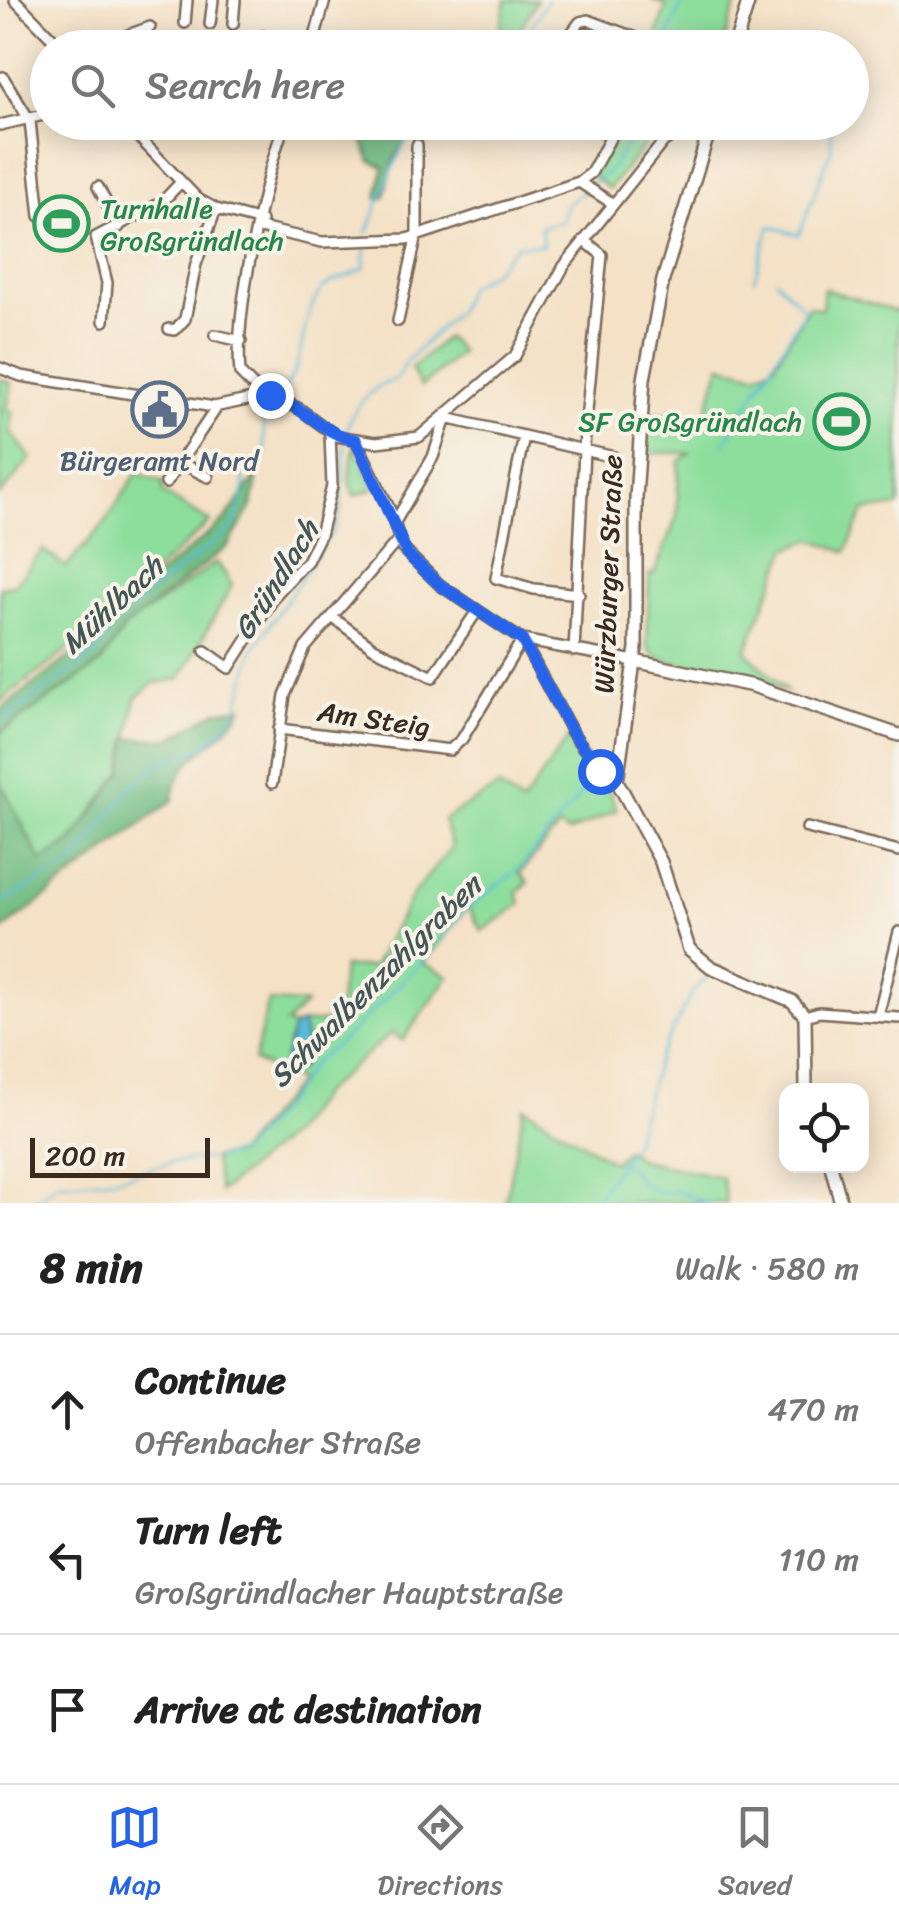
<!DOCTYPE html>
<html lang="en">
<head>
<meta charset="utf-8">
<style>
  body { margin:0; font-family:Sriracha,sans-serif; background:#f2f2f2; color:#222 }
  .controls { position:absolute; right:30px; bottom:30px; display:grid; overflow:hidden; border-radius:20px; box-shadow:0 5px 25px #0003 }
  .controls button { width:90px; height:90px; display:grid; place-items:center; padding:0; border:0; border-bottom:2px solid #e0e0e0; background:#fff; color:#222; font:50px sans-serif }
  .scale { position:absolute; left:30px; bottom:25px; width:180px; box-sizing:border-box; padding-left:10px; border:5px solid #3b2a1e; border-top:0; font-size:28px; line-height:35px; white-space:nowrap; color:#3b2a1e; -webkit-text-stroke:8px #f7f3e8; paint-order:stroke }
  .stop { position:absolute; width:30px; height:30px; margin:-22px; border:8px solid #2563eb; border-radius:50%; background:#fff }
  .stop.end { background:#2563eb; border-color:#fff; box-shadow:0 2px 10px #0008 }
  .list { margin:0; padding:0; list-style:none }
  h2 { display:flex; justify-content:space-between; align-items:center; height:130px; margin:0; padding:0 40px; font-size:42px }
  h2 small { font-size:32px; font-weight:400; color:#767676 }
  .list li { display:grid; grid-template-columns:65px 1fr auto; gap:30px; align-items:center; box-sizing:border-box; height:150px; padding:0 40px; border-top:2px solid #e0e0e0 }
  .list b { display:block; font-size:38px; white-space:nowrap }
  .list p { margin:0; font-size:32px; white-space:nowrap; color:#767676 }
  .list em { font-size:32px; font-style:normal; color:#767676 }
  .icon { flex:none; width:55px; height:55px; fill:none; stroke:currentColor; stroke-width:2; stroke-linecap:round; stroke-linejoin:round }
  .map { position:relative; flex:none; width:899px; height:1203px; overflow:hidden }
  .search { position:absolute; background:#fff; box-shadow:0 5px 25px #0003; left:30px; right:30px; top:30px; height:110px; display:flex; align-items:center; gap:25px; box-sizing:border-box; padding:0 35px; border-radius:55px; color:#767676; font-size:38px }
  .sheet { height:580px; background:#fff }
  nav { display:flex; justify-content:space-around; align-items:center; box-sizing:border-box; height:140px; border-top:2px solid #e0e0e0; background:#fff; font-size:28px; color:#767676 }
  nav a { display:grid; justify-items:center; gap:5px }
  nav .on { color:#2563eb }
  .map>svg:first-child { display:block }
  .green { fill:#8dde9d; stroke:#64845e; stroke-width:2.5 }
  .forest { fill:#72bd84; stroke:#567451; stroke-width:2.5 }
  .water { fill:#5abbd8; stroke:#4a727b; stroke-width:2.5 }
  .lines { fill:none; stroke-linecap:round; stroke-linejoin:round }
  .stream { stroke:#5abbd8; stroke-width:2.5 }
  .minor-casing { stroke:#7c6a59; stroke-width:14 }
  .major-casing { stroke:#7c6a59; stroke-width:16 }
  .minor { stroke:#fff; stroke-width:9 }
  .major { stroke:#fff; stroke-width:11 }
  .route { stroke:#2563eb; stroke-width:12 }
  .labels { text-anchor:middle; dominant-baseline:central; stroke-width:8; stroke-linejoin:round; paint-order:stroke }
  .leisure-label { font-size:28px; fill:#27864d; stroke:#f7f3e8; text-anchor:start }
  .service-label { font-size:28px; fill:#4e5e75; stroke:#f7f3e8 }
  .street-label { font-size:28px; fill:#3b2a1e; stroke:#f7f3e8 }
  .water-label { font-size:30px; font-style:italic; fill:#445656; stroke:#f7f3e8 }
</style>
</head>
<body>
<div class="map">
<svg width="899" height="1203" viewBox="0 0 899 1203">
  <rect width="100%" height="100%" fill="#f7f3e8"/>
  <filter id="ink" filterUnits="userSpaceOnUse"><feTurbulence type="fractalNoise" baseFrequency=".01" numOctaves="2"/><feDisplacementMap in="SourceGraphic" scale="20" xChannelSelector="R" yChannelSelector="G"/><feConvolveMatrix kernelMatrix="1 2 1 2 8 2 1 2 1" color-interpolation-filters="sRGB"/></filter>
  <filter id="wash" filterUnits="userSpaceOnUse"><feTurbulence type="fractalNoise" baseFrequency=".0048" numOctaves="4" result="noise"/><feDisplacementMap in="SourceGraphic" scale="40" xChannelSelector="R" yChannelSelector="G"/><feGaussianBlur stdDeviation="2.25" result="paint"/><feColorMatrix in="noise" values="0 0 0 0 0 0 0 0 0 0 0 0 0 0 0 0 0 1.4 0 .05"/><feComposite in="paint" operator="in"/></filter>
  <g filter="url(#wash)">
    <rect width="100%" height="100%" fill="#f4e1c6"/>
    <path class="green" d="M506 0H537L515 38 500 30Z
      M652 0H738L722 47 653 48 666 5Z
      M624 123H663L609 189 592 176Z
      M824 289 899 312V506L864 511 846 552 812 539 787 549 746 651 786 691 655 657 647 645 649 574H654L677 516 679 462 690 453H647L650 413 704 418 721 365 757 374 774 365 809 306 822 309Z
      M446 337 461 352 421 387 411 369Z
      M0 379 12 383 7 410 13 412 10 431 31 458 0 495Z
      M354 446 374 489 354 496 349 479Z
      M137 473 163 482V493L210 522 65 652 0 701V587L14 585 43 550 66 567 104 524Z
      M217 562 232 585 180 679 154 683 136 698 122 772 72 841 41 861 0 781V733L101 663 125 627Z
      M570 735 604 779 617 810 568 833 559 827 520 873 528 883 517 892 521 904 482 931 468 907 423 963 449 976 403 1040 391 1033 322 1093 291 1134 220 1192 213 1158 237 1154 299 1081 254 1061 268 1002 305 1004 286 1024 293 1027 283 1064 286 1070H300L308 1054 302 1023 337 1021 343 967H373L413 894 452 847 443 820 498 787 522 804Z
      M524 1107 613 1162 627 1149 640 1160 722 1177 726 1203H505Z"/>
    <path class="forest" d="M364 122 418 123 395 157 384 198 377 197 384 167 371 161 357 128Z
      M258 474 252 506 228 546 125 627 101 663 0 733V710L81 648 114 612 224 521Z
      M242 707C221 748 176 754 173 800L0 932V781L41 861 72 841 122 772 128 738 170 739 217 711Z"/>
    <path class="water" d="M302 1023 308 1054 300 1069 291 1071 283 1064 293 1027Z"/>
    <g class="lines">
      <path class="stream" d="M519 48 547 0
        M663 48 683 0
        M367 233C382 195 395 157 417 122
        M754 279 770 226 799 235 831 151V129
        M282 390C308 364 297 320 322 289 332 278 352 277 364 268L366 244
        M346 432C351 410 373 383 396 380L406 362 457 311 468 287 492 272 517 245H543L541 226 562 222 566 205 610 170 641 122
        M723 446 805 310 776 280
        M0 722 95 654 114 625 145 596 233 528 245 486 242 473 265 451 262 411 272 401
        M0 904 75 862 134 784 159 764 202 748 229 723 238 707 253 650 334 529 341 508 345 440
        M216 1159 242 1151 281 1108 313 1063 346 1037 420 964 465 910 519 869 596 776
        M619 1162 630 1167 640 1183 658 1192 678 1191 706 1203
        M32 1203 56 1184 118 1178 173 1162 209 1159
        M593 1203 633 1144 658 1058 693 991 708 977"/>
    </g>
  </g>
  <g filter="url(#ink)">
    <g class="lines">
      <defs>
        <path id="minor" d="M15 0 62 48
          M185 23 187 0
          M210 24 213 0
          M233 24 235 0
          M263 36 301 48
          M92 48 150 27
          M312 48 325 0
          M560 48 580 22 588 20 642 40 645 48
          M3 77 30 121 40 216
          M124 122 198 199 216 209 261 221
          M586 122 611 137
          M0 125 48 114
          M681 131 707 137
          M579 182 612 203
          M98 187 119 227
          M260 228 322 242 407 239 579 182 591 173 619 122
          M104 321 107 283 96 237 161 203 181 182
          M398 321 417 234V145
          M169 329 175 330 185 319 196 264 216 209
          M215 335 241 341
          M0 368 21 376 214 407 271 395 300 409 336 436 376 442 419 437 515 356 564 266 664 141 690 126 710 129
          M262 395 240 373C234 311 264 181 285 122
          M524 436 496 578 534 589 579 594
          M356 440 391 512 402 548 440 585 522 640 634 661
          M179 462 208 477
          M166 483 217 407
          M395 522 433 457 446 418 614 457
          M332 617 374 648 433 677 477 611
          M524 643 572 732 600 771
          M205 651 229 668 277 593 307 561 320 535 332 486 330 434
          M574 651 585 431 602 255 584 240
          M279 729 450 750 462 739 522 640
          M272 783 285 695 305 648 398 540
          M807 828 899 851
          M805 1016 819 1012 899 1018
          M878 1016 899 932"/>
        <path id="major" d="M734 48 749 0
          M712 122 663 280 644 379 636 498V648L617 781 661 862 689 949 711 967 792 1001 805 1016 806 1090
          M690 126 694 122
          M634 661 753 686 899 735
          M831 1166 841 1203"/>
      </defs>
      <use href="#minor" class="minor-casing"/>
      <use href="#major" class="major-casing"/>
      <use href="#minor" class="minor"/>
      <use href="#major" class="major"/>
    </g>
  </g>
  <g class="lines" filter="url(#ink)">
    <path class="route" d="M270 395C304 406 321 433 356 440L407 554 440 585 522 640 572 732 600 771"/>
  </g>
  <defs>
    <symbol id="stadium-ring" viewBox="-11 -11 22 22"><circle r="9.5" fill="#f7f3e8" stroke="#2e9e5b" stroke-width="1.5"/><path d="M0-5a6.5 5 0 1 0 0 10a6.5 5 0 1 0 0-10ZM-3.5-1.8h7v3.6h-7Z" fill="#2e9e5b"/></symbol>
    <symbol id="civic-ring" viewBox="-11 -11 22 22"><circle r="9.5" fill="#f7f3e8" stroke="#5c6f8a" stroke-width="1.5"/><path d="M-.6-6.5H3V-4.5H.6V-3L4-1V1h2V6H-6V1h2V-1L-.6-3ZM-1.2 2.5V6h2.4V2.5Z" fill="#5c6f8a"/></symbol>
  </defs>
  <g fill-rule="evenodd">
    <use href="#stadium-ring" x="30" y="192" width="63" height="63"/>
    <use href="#civic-ring" x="128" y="378" width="63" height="63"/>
    <use href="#stadium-ring" x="810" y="390" width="63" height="63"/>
  </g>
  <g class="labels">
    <g class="leisure-label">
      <text x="100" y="208">Turnhalle<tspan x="100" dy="32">Großgründlach</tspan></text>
      <text x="802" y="421" text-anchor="end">SF Großgründlach</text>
    </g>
    <g class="service-label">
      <text x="159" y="460">Bürgeramt Nord</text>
    </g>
    <g class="street-label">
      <text transform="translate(608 574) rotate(-88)">Würzburger Straße</text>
      <text transform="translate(374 719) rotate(8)">Am Steig</text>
    </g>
    <g class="water-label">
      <text transform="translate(276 580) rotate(-58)">Gründlach</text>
      <text transform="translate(112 605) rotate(-43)">Mühlbach</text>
      <text transform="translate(375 981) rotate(-45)">Schwalbenzahlgraben</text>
    </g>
  </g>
</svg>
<div class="controls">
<button><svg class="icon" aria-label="locate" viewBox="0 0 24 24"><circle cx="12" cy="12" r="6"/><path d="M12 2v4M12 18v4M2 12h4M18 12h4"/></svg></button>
</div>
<div class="scale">200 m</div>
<div class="stop" style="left:600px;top:771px"></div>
<div class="stop end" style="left:270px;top:395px"></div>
<div class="search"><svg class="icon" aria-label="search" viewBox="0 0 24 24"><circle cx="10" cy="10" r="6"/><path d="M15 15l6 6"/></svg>Search here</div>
</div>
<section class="sheet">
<h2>8 min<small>Walk · 580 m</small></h2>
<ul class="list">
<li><svg class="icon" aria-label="ahead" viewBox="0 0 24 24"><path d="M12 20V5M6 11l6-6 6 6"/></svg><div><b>Continue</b><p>Offenbacher Straße</p></div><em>470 m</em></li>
<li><svg class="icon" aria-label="left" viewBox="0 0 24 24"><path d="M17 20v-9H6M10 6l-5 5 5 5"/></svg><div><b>Turn left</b><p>Großgründlacher Hauptstraße</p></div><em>110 m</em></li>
<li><svg class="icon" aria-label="arrive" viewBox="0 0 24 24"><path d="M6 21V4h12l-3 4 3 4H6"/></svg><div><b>Arrive at destination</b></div></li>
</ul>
</section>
<nav>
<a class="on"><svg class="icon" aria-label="map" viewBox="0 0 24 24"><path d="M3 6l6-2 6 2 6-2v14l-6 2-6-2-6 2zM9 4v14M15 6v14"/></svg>Map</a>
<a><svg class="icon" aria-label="directions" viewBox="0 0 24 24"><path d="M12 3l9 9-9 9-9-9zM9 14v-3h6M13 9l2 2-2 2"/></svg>Directions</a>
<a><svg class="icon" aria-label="saved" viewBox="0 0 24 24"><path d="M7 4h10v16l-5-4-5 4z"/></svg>Saved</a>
</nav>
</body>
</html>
